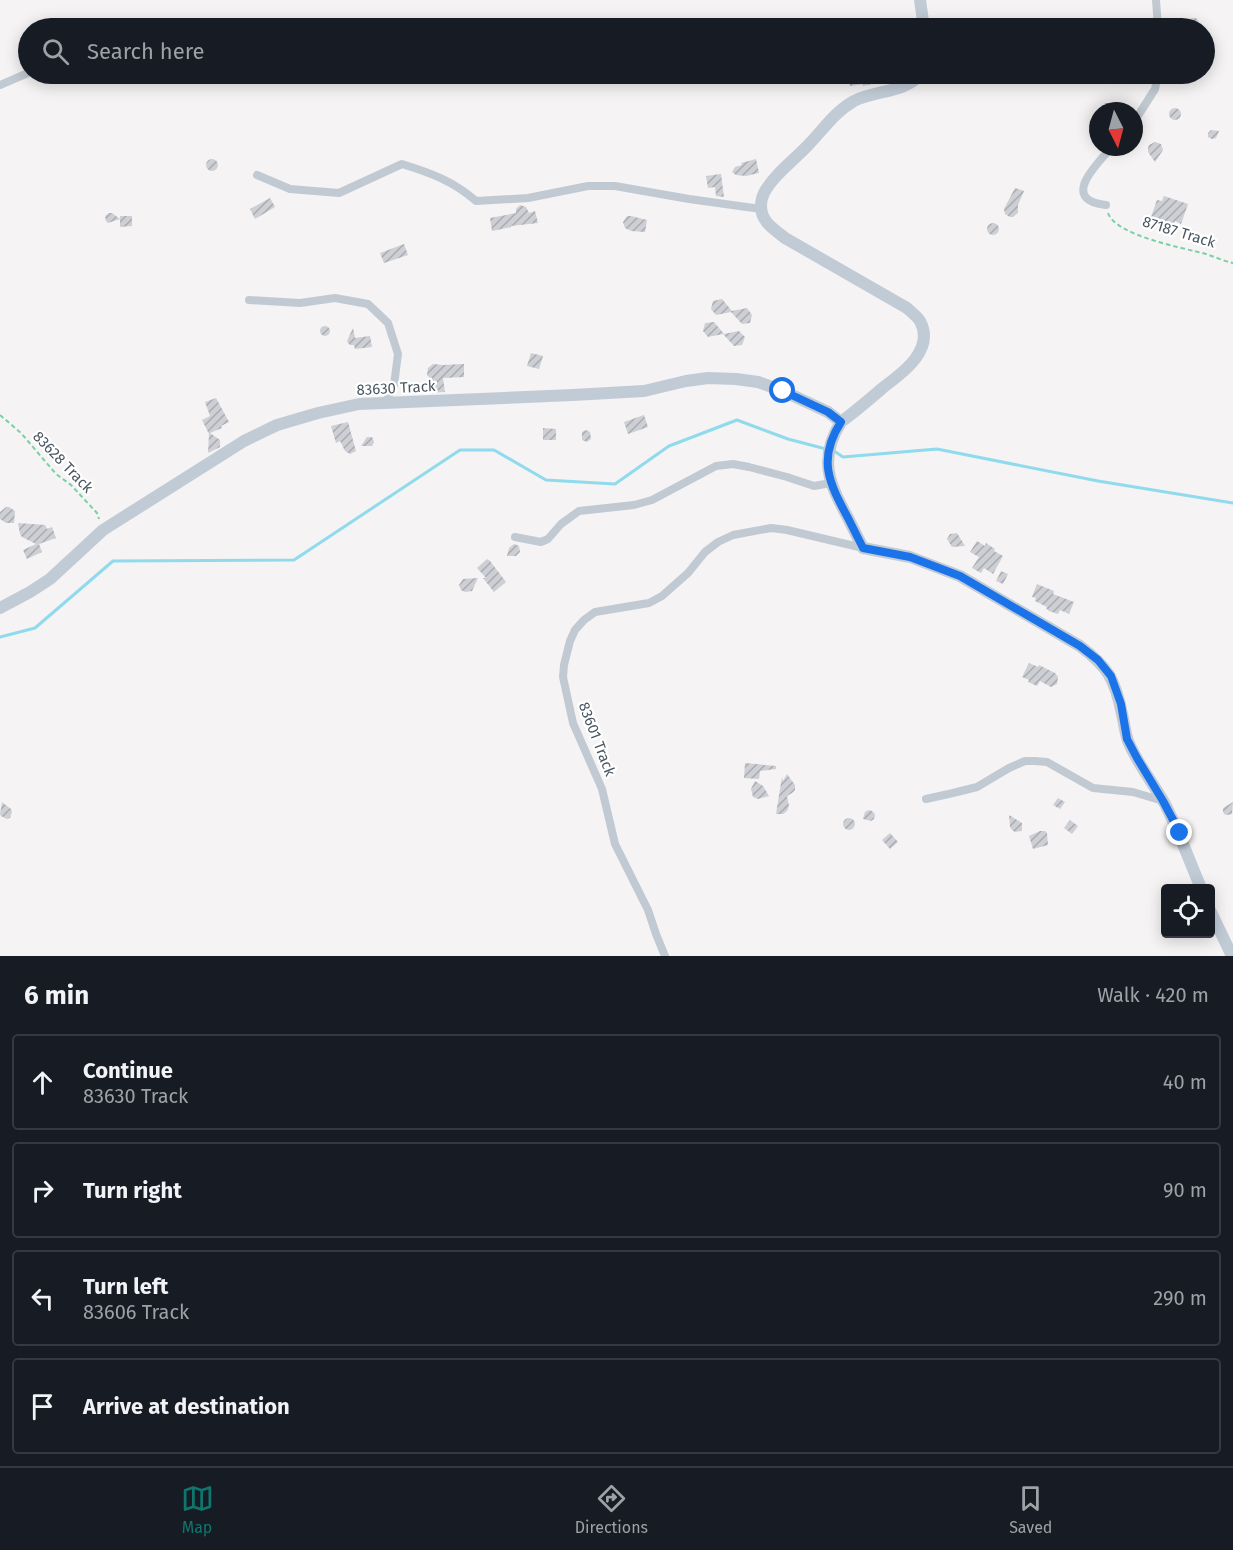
<!DOCTYPE html>
<html lang="en">
<head>
<meta charset="utf-8">
<style>
  body { margin:0; font-family:"Fira Sans",sans-serif; background:#242831; color:#f1f3f6 }
  .controls { position:absolute; right:18px; bottom:18px; display:grid; overflow:hidden; border-radius:6px; box-shadow:0 3px 15px #0003 }
  .controls button { width:54px; height:54px; display:grid; place-items:center; padding:0; border:0; border-bottom:2px solid #363941; background:#171b24; color:#f1f3f6; font:30px sans-serif }
  .compass { position:absolute; left:1089px; top:102px; width:54px; height:54px; border-radius:50%; background:#171b24; box-shadow:0 3px 15px #0003; rotate:174deg }
  .stop { position:absolute; width:18px; height:18px; margin:-14px; border:4px solid #1a73e8; border-radius:50%; background:#fff }
  .stop.end { background:#1a73e8; border-color:#fff; box-shadow:0 2px 6px #0008 }
  .list { margin:0; padding:0; list-style:none }
  h2 { display:flex; justify-content:space-between; align-items:center; height:78px; margin:0; padding:0 24px; font-size:26px }
  h2 small { font-size:20px; font-weight:400; color:#9ea1a6 }
  .list li { display:grid; grid-template-columns:39px 1fr auto; gap:18px; align-items:center; box-sizing:border-box; height:96px; margin:0 12px 12px; padding:0 12px; border:2px solid #363941; border-radius:6px }
  .list b { display:block; font-size:22px; white-space:nowrap }
  .list p { margin:0; font-size:20px; white-space:nowrap; color:#9ea1a6 }
  .list em { font-size:20px; font-style:normal; color:#9ea1a6 }
  .icon { flex:none; width:33px; height:33px; fill:none; stroke:currentColor; stroke-width:2; stroke-linecap:round; stroke-linejoin:round }
  .map { position:relative; flex:none; width:1233px; height:956px; overflow:hidden }
  .search { position:absolute; background:#171b24; box-shadow:0 3px 15px #0003; left:18px; right:18px; top:18px; height:66px; display:flex; align-items:center; gap:15px; box-sizing:border-box; padding:0 21px; border-radius:33px; color:#9ea1a6; font-size:22px }
  .sheet { height:510px; background:#171b24 }
  nav { display:flex; justify-content:space-around; align-items:center; box-sizing:border-box; height:84px; border-top:2px solid #363941; background:#171b24; font-size:16px; color:#9ea1a6 }
  nav a { display:grid; justify-items:center; gap:3px }
  nav .on { color:#0f766e }
  .map>svg:first-child { display:block }
  .lines { fill:none; stroke-linecap:round; stroke-linejoin:round }
  .stream { stroke:#90daee; stroke-width:3 }
  .building { fill:url(#building-hatch) }
  .path { stroke:#7ad0a6; stroke-width:2; stroke-dasharray:4.5 3; stroke-linecap:butt }
  .street { stroke:#c1cad2; stroke-width:8 }
  .secondary { stroke:#c1cbd6; stroke-width:12 }
  .route { stroke:#1a73e8; stroke-width:8 }
  .labels { text-anchor:middle; dominant-baseline:central; stroke-width:4.5; stroke-linejoin:round; paint-order:stroke }
  .street-label { font-size:15px; fill:#4a5661; stroke:#fff }
</style>
</head>
<body>
<div class="map">
<svg width="1233" height="956" viewBox="0 0 1233 956">
  <defs>
    <pattern id="building-hatch" width="6" height="6" patternUnits="userSpaceOnUse" patternTransform="scale(1.5)"><rect width="6" height="6" fill="#cdcfd5"/><path d="M-1 1l2-2M0 6l6-6M5 7l2-2" fill="none" stroke="#a8abb0"/></pattern>
  </defs>
  <rect width="100%" height="100%" fill="#f5f3f3"/>
  <g class="lines">
    <path class="stream" d="M834 451 843 457 937 449 1098 481 1233 503
      M0 637 35 628 113 561 294 560 460 450H494L546 480 615 484 669 446 737 420 788 439 826 449"/>
  </g>
  <path class="building" d="M62 18 67 28H43Z
    M1191 18H1196L1199 22 1197 28H1184L1189 20Z
    M848 74H902V77L863 86 862 84 850 86Z
    M1169 114a6 6 0 1 1 12 0a6 6 0 1 1-12 0Z
    M1211 130 1219 131 1216 138 1212 139 1208 137V133Z
    M1155 142 1161 144 1163 150 1155 162 1148 152V148L1149 145Z
    M756 159 759 173 746 176 736 175 732 172 735 167 742 165 741 163Z
    M206 165a6 6 0 1 1 12 0a6 6 0 1 1-12 0Z
    M721 174 724 197 716 196 715 187 708 188 706 176Z
    M1015 188 1024 191 1018 205V213L1013 217H1010L1005 214 1004 209Z
    M1164 196 1188 204 1181 224 1175 221 1174 224 1151 217 1157 200 1162 201Z
    M270 198 275 207 255 219 250 209Z
    M520 205 526 207 529 213 535 211 538 223 511 226V227L492 231 490 218 516 213V209Z
    M109 213H112L120 219 108 223 106 221 105 216Z
    M120 216H132V226L120 227Z
    M627 216H631L647 220 645 232 631 231 625 228 623 222Z
    M987 229a6 6 0 1 1 12 0a6 6 0 1 1-12 0Z
    M404 244 408 255 384 263 380 253Z
    M722 299 732 311 747 308 752 315 750 323 742 324 731 312 716 315 711 309 713 301Z
    M714 322 724 334 739 331 745 337 742 345 734 346 723 334 708 337 703 331 705 323Z
    M320 331a5 5 0 1 1 10 0a5 5 0 1 1-10 0Z
    M353 328 355 338 370 336 372 347 355 349 354 345H350L348 343 347 341Z
    M531 353 543 356 539 369 527 366Z
    M433 364 443 365 464 364V377L443 378 445 392 427 393 436 384 427 375 428 368Z
    M216 398 229 422 221 426 222 428 210 433 220 440V447L208 453 209 434 202 420 210 416 205 402Z
    M644 415 648 427 628 434 624 422Z
    M348 422 356 451 350 454 345 451 340 441 336 443 331 426Z
    M543 428 556 429V440H543Z
    M586 430 590 432 591 439 587 442 582 440V432Z
    M367 437H372L374 442 372 446H361Z
    M6 507H9L15 511 14 523H6L0 519V512Z
    M18 523 45 525 47 529 52 527 56 538 39 544 42 552 27 559 23 550 36 544 22 537 20 534Z
    M957 533 965 546 952 547 947 539 950 534Z
    M977 541 985 546 986 543 995 549 994 551 1003 556 993 574 984 568 981 573 972 568 979 557 970 552Z
    M514 544 519 546 520 552 516 556H507L509 548Z
    M487 559 490 561 506 582 494 592 483 578H486L477 568Z
    M1001 571 1008 574 1003 584 996 581Z
    M478 578 472 591 465 592 461 590 459 585 463 579Z
    M1037 584 1054 591 1053 594 1074 602 1069 614 1060 610 1058 614 1049 611 1046 608 1047 607 1035 601 1036 598 1032 597Z
    M1029 663 1038 667 1039 665 1055 673 1058 677 1057 684 1051 687 1040 681 1037 686 1028 682 1029 680 1022 677Z
    M745 763 776 766V769L760 771 759 779 744 778Z
    M787 774 795 785V790L792 793 787 796 789 806 787 811 783 814H776L782 777 783 781Z
    M755 781 763 786 769 796 758 799 753 797 751 789Z
    M1058 798 1065 802 1060 809 1053 805Z
    M2 802 11 809 12 812 10 818 7 819 1 816 0 814Z
    M1233 802 1232 814 1227 815 1224 814 1223 811V808Z
    M869 810 872 811 875 814 874 819 871 821 863 819 865 812Z
    M1009 815 1022 823V831L1015 832 1012 830 1010 827Z
    M843 824a6 6 0 1 1 12 0a6 6 0 1 1-12 0Z
    M1070 820 1078 826 1072 834 1064 828Z
    M1040 831H1045L1047 833 1048 845 1033 849 1029 836Z
    M890 833 898 842 890 849 882 840Z"/>
  <g class="lines">
    <path class="path" d="M1108 213C1116 236 1184 248 1206 254 1215 257 1224 261 1233 263
      M0 415 21 433 56 474 71 485 97 513 99 519"/>
    <path class="street" d="M1156 0 1158 28
      M0 85 28 73
      M1134 122 1155 89 1158 74
      M257 175 290 189 339 193 402 164C431 173 453 181 476 201L528 198 588 186H615L689 199 761 209
      M1106 205C1059 200 1097 164 1112 147
      M249 300 300 303 335 298 368 304 388 323 398 354 394 385 385 403
      M515 537 541 542 548 539 561 524 579 511 634 505 652 500 716 466 733 464 749 467 787 477 814 486 831 483
      M926 799 953 793 977 787 1009 768 1025 761H1035L1047 762 1093 788 1133 792 1163 801
      M665 956 656 934 648 910 615 844 602 789 573 723 563 677 564 665 570 641 575 630 584 620 595 612 649 603 662 596 688 573 705 552 718 542 733 535 771 528 787 530 863 548"/>
    <path class="secondary" d="M920 0 924 28
      M921 74C905 93 876 90 854 101 836 111 825 127 811 142 797 158 774 174 764 193 762 197 761 202 761 206 761 222 774 229 785 238L907 308C911 312 917 316 920 321 935 349 904 372 885 386 871 398 856 411 841 422 818 459 829 483 848 518 853 528 858 538 863 548L910 557 960 576 1080 646C1108 667 1115 679 1122 714 1124 722 1125 732 1128 741 1137 763 1153 783 1165 804 1179 832 1189 860 1201 888
      M0 608 30 592 50 579 103 530 244 441 277 425 318 413 359 404 573 395 644 391 686 381 708 378 736 379 758 382 783 391 828 412 841 422
      M1210 910 1232 956"/>
  </g>
  <g class="lines">
    <path class="route" d="M783 391 828 412 841 422C817 459 829 483 848 518 853 528 858 538 863 548L910 557 960 576 1080 646 1098 660 1111 676 1121 704 1127 739 1137 758 1163 801 1180 833"/>
  </g>
  <g class="labels">
    <g class="street-label">
      <text transform="translate(1179 232) rotate(17)">87187 Track</text>
      <text transform="translate(396 388) rotate(-3)">83630 Track</text>
      <text transform="translate(63 462) rotate(46)">83628 Track</text>
      <text transform="translate(597 739) rotate(69)">83601 Track</text>
    </g>
  </g>
</svg>
<div class="controls">
<button><svg class="icon" aria-label="locate" viewBox="0 0 24 24"><circle cx="12" cy="12" r="6"/><path d="M12 2v4M12 18v4M2 12h4M18 12h4"/></svg></button>
</div>
<svg class="compass" viewBox="-18 -18 36 36"><path d="M0-13l5 13h-10z" fill="#e53935"/><path d="M0 13l5-13h-10z" fill="#9ea1a6"/></svg>
<div class="stop" style="left:783px;top:391px"></div>
<div class="stop end" style="left:1180px;top:833px"></div>
<div class="search"><svg class="icon" aria-label="search" viewBox="0 0 24 24"><circle cx="10" cy="10" r="6"/><path d="M15 15l6 6"/></svg>Search here</div>
</div>
<section class="sheet">
<h2>6 min<small>Walk · 420 m</small></h2>
<ul class="list">
<li><svg class="icon" aria-label="ahead" viewBox="0 0 24 24"><path d="M12 20V5M6 11l6-6 6 6"/></svg><div><b>Continue</b><p>83630 Track</p></div><em>40 m</em></li>
<li><svg class="icon" aria-label="right" viewBox="0 0 24 24"><path d="M7 20v-9h11M14 6l5 5-5 5"/></svg><div><b>Turn right</b></div><em>90 m</em></li>
<li><svg class="icon" aria-label="left" viewBox="0 0 24 24"><path d="M17 20v-9H6M10 6l-5 5 5 5"/></svg><div><b>Turn left</b><p>83606 Track</p></div><em>290 m</em></li>
<li><svg class="icon" aria-label="arrive" viewBox="0 0 24 24"><path d="M6 21V4h12l-3 4 3 4H6"/></svg><div><b>Arrive at destination</b></div></li>
</ul>
</section>
<nav>
<a class="on"><svg class="icon" aria-label="map" viewBox="0 0 24 24"><path d="M3 6l6-2 6 2 6-2v14l-6 2-6-2-6 2zM9 4v14M15 6v14"/></svg>Map</a>
<a><svg class="icon" aria-label="directions" viewBox="0 0 24 24"><path d="M12 3l9 9-9 9-9-9zM9 14v-3h6M13 9l2 2-2 2"/></svg>Directions</a>
<a><svg class="icon" aria-label="saved" viewBox="0 0 24 24"><path d="M7 4h10v16l-5-4-5 4z"/></svg>Saved</a>
</nav>
</body>
</html>
